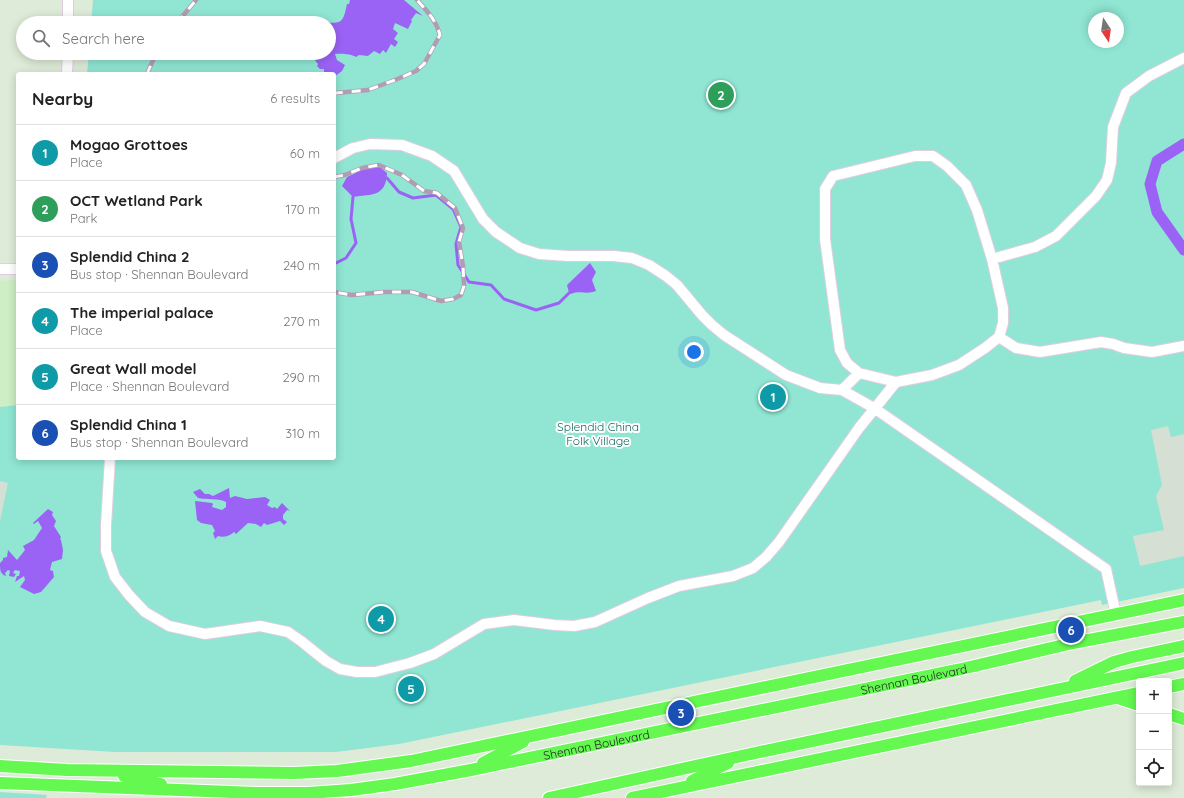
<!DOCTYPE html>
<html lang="en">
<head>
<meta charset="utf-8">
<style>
  body { margin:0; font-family:Quicksand,sans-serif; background:#f6f6f6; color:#222 }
  .controls { position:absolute; right:12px; bottom:12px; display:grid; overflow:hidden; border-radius:4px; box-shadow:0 2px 10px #0003 }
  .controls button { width:36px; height:36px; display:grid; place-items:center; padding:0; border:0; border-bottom:1px solid #e0e0e0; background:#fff; color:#222; font:20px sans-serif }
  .compass { position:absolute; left:1088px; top:12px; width:36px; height:36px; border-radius:50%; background:#fff; box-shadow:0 2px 10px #0003; rotate:167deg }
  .you { position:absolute; left:694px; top:352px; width:14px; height:14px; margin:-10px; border:3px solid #fff; border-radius:50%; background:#1a73e8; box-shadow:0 0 0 6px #1a73e833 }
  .badge { display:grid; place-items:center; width:26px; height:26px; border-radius:50%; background:#7c3aed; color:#fff; font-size:13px; font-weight:700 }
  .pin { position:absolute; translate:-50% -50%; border:2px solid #fff; box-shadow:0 1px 4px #0006 }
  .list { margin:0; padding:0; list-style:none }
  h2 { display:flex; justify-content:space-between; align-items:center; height:52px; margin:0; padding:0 16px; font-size:17px }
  h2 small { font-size:13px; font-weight:400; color:#767676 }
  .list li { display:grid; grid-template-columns:26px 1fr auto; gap:12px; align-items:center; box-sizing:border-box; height:56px; padding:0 16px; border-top:1px solid #e0e0e0 }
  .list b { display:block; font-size:15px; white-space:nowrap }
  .list p { margin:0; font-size:13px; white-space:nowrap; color:#767676 }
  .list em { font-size:13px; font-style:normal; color:#767676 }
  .icon { flex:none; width:22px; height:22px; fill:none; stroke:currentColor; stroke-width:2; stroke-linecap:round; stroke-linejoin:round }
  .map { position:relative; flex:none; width:1184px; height:798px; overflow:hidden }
  .search { position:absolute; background:#fff; box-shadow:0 2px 10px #0003; left:16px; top:16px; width:320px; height:44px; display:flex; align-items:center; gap:10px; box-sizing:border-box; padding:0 14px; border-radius:22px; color:#767676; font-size:15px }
  .panel { position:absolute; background:#fff; box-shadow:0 2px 10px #0003; left:16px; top:72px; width:320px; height:388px; border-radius:4px }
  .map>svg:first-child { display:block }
  .education { fill:#ceeec5 }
  .green { fill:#90e6d3; fill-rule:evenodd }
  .plaza { fill:#d6dfd3 }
  .water { fill:#9b63f5 }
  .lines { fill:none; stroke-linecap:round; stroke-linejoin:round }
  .stream { stroke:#9b63f5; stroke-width:3 }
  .canal { stroke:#9b63f5; stroke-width:11 }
  .minor-casing { stroke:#e0cde2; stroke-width:12 }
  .major-casing { stroke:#fff; stroke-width:14 }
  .minor { stroke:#fff; stroke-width:10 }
  .major { stroke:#64f850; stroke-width:12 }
  .rail-casing { stroke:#b39bb3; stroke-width:4.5 }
  .rail { stroke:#fff; stroke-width:3; stroke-dasharray:9; stroke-linecap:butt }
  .labels { text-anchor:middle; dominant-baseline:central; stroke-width:4; stroke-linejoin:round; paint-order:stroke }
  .park-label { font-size:12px; fill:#15675f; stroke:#fff }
  .street-label { font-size:12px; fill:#272727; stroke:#fff }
</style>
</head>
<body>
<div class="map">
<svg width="1184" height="798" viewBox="0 0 1184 798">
  <rect width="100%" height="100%" fill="#deebd8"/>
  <path class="education" d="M18 280V405L0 407V281Z"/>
  <path class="green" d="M93 0H1184V588L1102 605 1101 600 399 744 336 752H115L0 745V407L18 405V458H334V74H87L89 53H329V23H91ZM1094 18H1118V42H1094Z
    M0 792 47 795 46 798H0Z"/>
  <path class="plaza" d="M1168 426 1171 437 1184 434V556L1140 566 1133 536 1164 530 1156 496 1162 485 1151 430Z
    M0 481 8 483 0 521Z"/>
  <path class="water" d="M350 0H404L423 16 416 13 411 20 412 21 408 29 395 23 393 29 398 33 394 39 398 42 395 47 391 44 386 53 383 50 380 54 374 51 368 56 359 55 356 57C352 54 341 53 335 54L337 60 345 65 342 71 334 77V74H324V69H320L317 66 318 64 314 59H310L307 58 302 59 303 53H329V23H304L306 20C312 23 317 22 323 22 342 24 343 23 347 4H349Z
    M380 167 387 173C386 197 372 194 353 197L342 186 347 177 364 169Z
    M590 263 596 272 592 280 596 291C586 295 582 290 571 294L569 293 567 285Z
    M229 488 230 498 235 496 247 499 265 497 270 500 267 505 272 508 275 507 277 509 282 503 290 511 287 510 283 515V519L287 522 284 525 280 521 267 525 264 523 261 527 256 524 248 523 236 534 234 532C230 536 223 538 218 536L215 539 213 533 215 531 212 525 201 523 197 520 195 501 212 503 213 504 212 507 222 510 226 507V502C220 498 206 500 198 498L193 492 200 489 205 494H209L213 496Z
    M48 509 53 512 52 515 56 521 54 526 61 537 60 539 61 540 63 550 62 559 52 562 50 570 53 571 54 577 41 592 34 594 20 587 25 580 24 576 15 582 17 576H19L20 571 15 570 13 573 16 574 14 577 9 576 10 571 8 570 5 573 6 576C0 574 0 570 0 563L3 560V558L7 557 8 550C11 553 14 557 17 560L25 550 23 546 34 540 42 528 38 521 34 524 33 523Z"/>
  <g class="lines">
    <path class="stream" d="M387 178 399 192 413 198 436 195 453 209 461 227 456 244 458 265 469 282 491 285 504 299 536 310 559 303 569 293
      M334 264 346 258 356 243 351 219 353 197"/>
    <path class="canal" d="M1184 144 1157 161 1150 184 1157 212 1184 250"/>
    <defs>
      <path id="minor" d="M68 23V0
        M67 74 68 53
        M915 156H933L947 166 966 185 977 210 992 259 1003 308V323L999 337 985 348 959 365 932 375 896 382 859 373 847 363 840 350 825 239V189L833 176Z
        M334 158 353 148 370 144 402 145 432 156 454 171 483 219 496 232 520 248 539 254 568 256H614L632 258 649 265 666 276 677 285 702 315 712 325 724 335 786 375 820 388 842 390 859 373
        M992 259 1035 247 1056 236 1096 196 1107 180 1111 163 1113 127 1126 93 1149 76 1184 58
        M0 269H18
        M999 337 1016 348 1040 352 1101 342 1113 344 1124 348 1152 352 1184 346
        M842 390 874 408 1106 569 1116 615
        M110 458 106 525V551L115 577 129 595 145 612 169 626 205 634 260 626 288 632 301 641 326 661 340 669 357 672H375L410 663 434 654 484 624 514 620 555 625 574 626 595 622 648 598 679 586 733 576 753 568 766 557 779 542 859 428 896 382"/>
      <g id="major">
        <path d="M1075 681 1114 662 1132 657 1184 646"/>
        <path d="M1169 687 1184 684"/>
        <path d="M1118 698 1139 705"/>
        <path d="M1169 714 1184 719"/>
        <path d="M483 763 523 742"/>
        <path d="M0 766 67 770 294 773 337 771 411 761 1184 600"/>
        <path d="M124 776 161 784"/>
        <path d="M692 781 728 763"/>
        <path id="s1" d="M0 783 257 793H308L351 790 395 784 471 770 957 670 1073 643 1184 622"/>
        <path d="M549 798 746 755 1184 663"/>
        <path d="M632 798 1139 693"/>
      </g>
    </defs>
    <use href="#minor" class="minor-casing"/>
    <use href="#major" class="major-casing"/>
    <use href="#minor" class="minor"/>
    <use href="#major" class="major"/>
    <defs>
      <path id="rail" d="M177 23 196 0
        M147 74 156 53
        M334 92 336 93 368 90 395 80 416 71 424 64 440 35C436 20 427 11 417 0
        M334 177 345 175 362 168 379 165 402 175 424 191 437 193 455 208 463 228 459 242 463 266 464 286 461 295 453 299 441 301 412 292H384L352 295 334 292"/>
    </defs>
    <use href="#rail" class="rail-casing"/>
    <use href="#rail" class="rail"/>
  </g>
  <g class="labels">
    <g class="park-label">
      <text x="598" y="426">Splendid China<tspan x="598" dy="14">Folk Village</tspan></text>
    </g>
    <g class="street-label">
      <text stroke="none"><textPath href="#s1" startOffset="925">Shennan Boulevard</textPath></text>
      <text stroke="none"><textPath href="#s1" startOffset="601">Shennan Boulevard</textPath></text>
    </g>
  </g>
</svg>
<div class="controls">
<button>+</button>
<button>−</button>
<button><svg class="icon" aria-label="locate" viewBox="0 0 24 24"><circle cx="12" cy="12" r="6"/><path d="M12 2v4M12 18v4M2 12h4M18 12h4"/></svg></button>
</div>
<svg class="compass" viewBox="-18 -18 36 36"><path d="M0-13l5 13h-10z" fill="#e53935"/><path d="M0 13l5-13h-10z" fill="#767676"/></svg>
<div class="you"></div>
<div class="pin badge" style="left:773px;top:397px;background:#0f9aa8">1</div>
<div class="pin badge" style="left:721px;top:95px;background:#2e9e5b">2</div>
<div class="pin badge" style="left:681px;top:713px;background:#1a4fb4">3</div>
<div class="pin badge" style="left:381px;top:619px;background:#0f9aa8">4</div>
<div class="pin badge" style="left:411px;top:689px;background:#0f9aa8">5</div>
<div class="pin badge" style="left:1071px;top:630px;background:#1a4fb4">6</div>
<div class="search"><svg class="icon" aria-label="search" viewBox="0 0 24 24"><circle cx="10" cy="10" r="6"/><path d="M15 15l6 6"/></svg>Search here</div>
<section class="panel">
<h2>Nearby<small>6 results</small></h2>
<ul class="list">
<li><span class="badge" style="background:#0f9aa8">1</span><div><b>Mogao Grottoes</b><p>Place</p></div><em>60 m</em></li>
<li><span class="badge" style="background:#2e9e5b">2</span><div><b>OCT Wetland Park</b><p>Park</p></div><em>170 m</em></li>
<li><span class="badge" style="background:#1a4fb4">3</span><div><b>Splendid China 2</b><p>Bus stop · Shennan Boulevard</p></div><em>240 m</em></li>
<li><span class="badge" style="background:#0f9aa8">4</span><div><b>The imperial palace</b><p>Place</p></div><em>270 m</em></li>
<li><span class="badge" style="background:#0f9aa8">5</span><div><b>Great Wall model</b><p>Place · Shennan Boulevard</p></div><em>290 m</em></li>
<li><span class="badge" style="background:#1a4fb4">6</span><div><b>Splendid China 1</b><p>Bus stop · Shennan Boulevard</p></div><em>310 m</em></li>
</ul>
</section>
</div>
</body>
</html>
